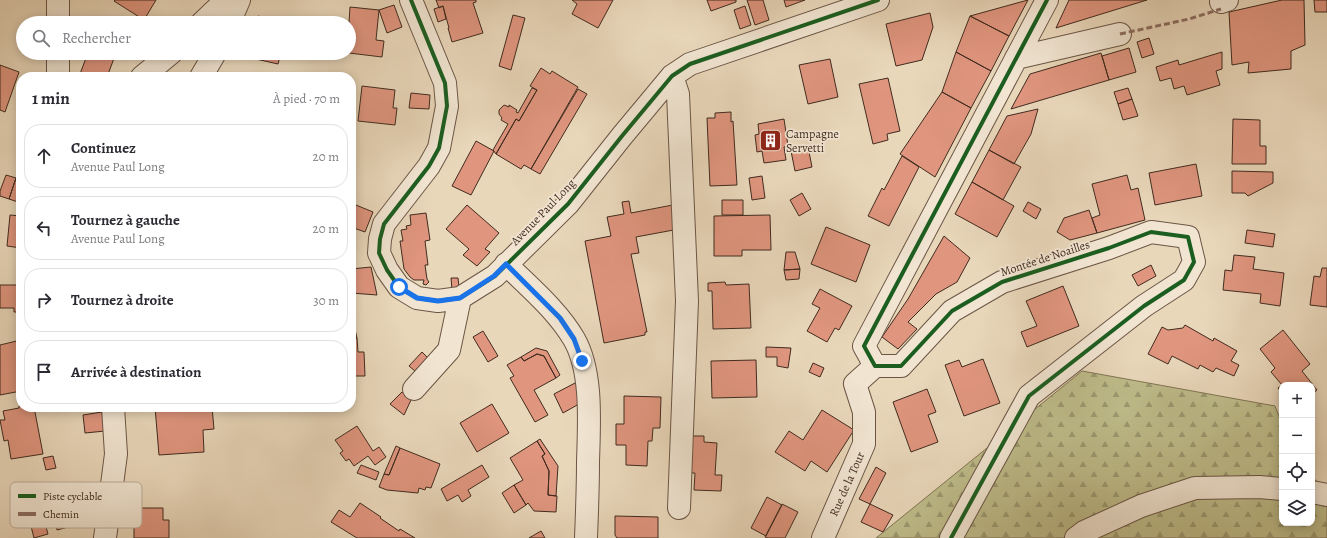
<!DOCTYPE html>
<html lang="fr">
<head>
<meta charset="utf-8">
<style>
  body { margin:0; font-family:Alegreya,serif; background:#f7f7f7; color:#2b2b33 }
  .controls { position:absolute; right:12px; bottom:12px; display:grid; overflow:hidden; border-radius:8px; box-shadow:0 2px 10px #0003 }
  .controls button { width:36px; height:36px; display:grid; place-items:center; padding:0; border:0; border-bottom:1px solid #e1e1e2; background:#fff; color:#2b2b33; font:20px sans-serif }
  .stop { position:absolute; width:12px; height:12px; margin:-9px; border:3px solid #1a73e8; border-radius:50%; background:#fff }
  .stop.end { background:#1a73e8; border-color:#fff; box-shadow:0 1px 4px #0008 }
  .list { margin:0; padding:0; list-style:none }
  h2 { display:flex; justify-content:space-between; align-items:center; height:52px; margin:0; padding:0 16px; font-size:17px }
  h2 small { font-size:13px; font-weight:400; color:#7c7c81 }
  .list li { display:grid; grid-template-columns:26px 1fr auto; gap:12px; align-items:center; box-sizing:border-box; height:64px; margin:0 8px 8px; padding:0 8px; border:1px solid #e1e1e2; border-radius:16px }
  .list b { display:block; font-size:15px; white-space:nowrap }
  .list p { margin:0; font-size:13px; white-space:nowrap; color:#7c7c81 }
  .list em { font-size:13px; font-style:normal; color:#7c7c81 }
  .icon { flex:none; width:22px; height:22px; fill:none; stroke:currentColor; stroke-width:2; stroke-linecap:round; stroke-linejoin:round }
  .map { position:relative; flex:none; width:1327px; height:538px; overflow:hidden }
  .search { position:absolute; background:#fff; box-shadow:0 2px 10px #0003; left:16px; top:16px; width:340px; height:44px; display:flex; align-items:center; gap:10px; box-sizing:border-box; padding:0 14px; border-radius:22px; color:#7c7c81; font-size:15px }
  .panel { position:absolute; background:#fff; box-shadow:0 2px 10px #0003; left:16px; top:72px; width:340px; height:340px; border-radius:16px }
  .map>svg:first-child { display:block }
  .forest { fill:url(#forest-firs); stroke:#807454 }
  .building { fill:#df957e; stroke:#412b1f }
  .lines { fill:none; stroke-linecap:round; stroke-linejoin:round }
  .minor-casing { stroke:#6b5646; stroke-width:24 }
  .minor { stroke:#f1e5d2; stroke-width:22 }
  .quiet { stroke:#8d6e63; stroke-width:3; stroke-dasharray:6 3; stroke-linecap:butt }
  .cycleway-casing { stroke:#f1e5d2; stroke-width:6 }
  .cycleway { stroke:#1b5e20; stroke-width:4 }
  .route { stroke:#1a73e8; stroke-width:5 }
  .labels { text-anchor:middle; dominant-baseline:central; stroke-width:3.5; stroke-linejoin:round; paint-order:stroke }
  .poi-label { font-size:12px; fill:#412b1f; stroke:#f1e5d2; text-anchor:start }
  .street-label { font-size:12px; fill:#412b1f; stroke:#f1e5d2 }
  .key { fill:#f1e5d2; stroke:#bcad9c; stroke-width:1 }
  .key-label { font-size:11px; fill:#412b1f }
</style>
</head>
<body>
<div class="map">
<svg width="1327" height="538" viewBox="0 0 1327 538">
  <defs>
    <pattern id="forest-firs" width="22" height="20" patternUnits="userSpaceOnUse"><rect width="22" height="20" fill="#bebc8a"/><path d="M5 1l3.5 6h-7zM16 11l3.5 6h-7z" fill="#9c9970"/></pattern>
  </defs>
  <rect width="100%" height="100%" fill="#e9d7ba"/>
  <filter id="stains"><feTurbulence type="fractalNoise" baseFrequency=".005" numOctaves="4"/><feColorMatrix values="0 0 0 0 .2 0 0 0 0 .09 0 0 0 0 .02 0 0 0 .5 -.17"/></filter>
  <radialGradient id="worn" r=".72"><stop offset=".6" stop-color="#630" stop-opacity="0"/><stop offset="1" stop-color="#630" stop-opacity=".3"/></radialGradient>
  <path class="forest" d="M1082 371 1275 406 1282 424V523H1312V476L1327 494V538H876Z"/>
  <path class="building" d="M115 0H156L144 20 114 1Z
    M436 0H476V2L473 3 483 33 452 42 448 28H449L443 6 439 8Z
    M572 0H613L598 28 572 14 577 4Z
    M707 0H736V2L711 11Z
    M747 0H763L769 20 755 25Z
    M784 0H805L786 7Z
    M1028 0 1009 36 970 16Z
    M1069 0H1147L1056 28Z
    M1282 0H1304L1305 45 1291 51V69L1248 73 1249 62 1232 65 1229 12Z
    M1314 0H1327V12H1315Z
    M394 5 402 27 387 33 379 10Z
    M443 6 446 19 438 22 434 9Z
    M745 6 751 25 740 29 734 10Z
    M350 7 379 10 376 40 384 41 382 57 349 53V23Z
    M930 13 933 27 922 60 896 66 886 24Z
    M513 15 525 18 511 70 499 66Z
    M258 16 276 21V23H256Z
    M970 16 1009 36 991 71 956 52Z
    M93 17 109 23H91Z
    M1149 38 1154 54 1142 58 1137 42Z
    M1129 48 1136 72 1109 80 1102 56Z
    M956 52 991 71 971 108 942 92Z
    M1222 52V69L1216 71 1220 85 1187 95 1184 86 1174 89 1171 78 1160 81 1156 67 1178 60 1179 65Z
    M79 53H116L107 77H87L80 74 86 58 79 55Z
    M143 53H154L150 60 141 56Z
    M248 53H281L278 64 247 57Z
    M1101 53 1109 80 1011 109 1030 74Z
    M830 59 838 97 808 104 799 65Z
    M0 65 19 72 5 112 0 110Z
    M541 68 550 74 552 71 578 87 531 169 524 165 521 169 496 154 516 119 519 121 537 90 530 86Z
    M888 78 900 131 887 134 888 140 873 144 859 84Z
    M362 86 395 90 393 108H397L395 125 358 121Z
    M532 88 537 90 519 121 516 119 496 154 493 150 508 124 501 120 502 118 499 114V110L504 105 509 107V105L517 110 516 112 518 113Z
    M1128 88 1132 99 1118 104 1114 92Z
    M578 89 587 94 540 174 531 169Z
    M942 92 971 108 935 177 900 154Z
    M411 93 430 95 429 109 409 108Z
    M1132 99 1138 116 1123 120 1118 104Z
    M1038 109 1031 134 1014 164 989 150 1007 116Z
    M731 112V122L733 121 737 185 710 186 707 118H715V113Z
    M784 119 788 146 784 147 786 160 764 163 762 151 757 152 755 135 759 134 758 124Z
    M1233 119 1260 120V146H1266V164H1232Z
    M476 141 494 151 471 195 452 186Z
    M808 147 812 167 795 171 791 151Z
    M989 150 1021 167 1003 200 972 182Z
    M902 156 919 167 889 226 868 216 882 188 884 190Z
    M1196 164 1202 196 1155 205 1149 173Z
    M1232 171 1273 172V183L1248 196 1245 193H1232Z
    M6 175 16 178 9 199 0 196V191Z
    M1127 175 1131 190 1138 188 1145 220 1097 233 1092 218 1100 215 1092 184Z
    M762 176 765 198 752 200 749 178Z
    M16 178 21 180V194L18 202 9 199Z
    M972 182 1014 206 997 237 955 214Z
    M802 193 811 209 799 216 790 200Z
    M722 200H743V215H722Z
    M629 201 631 213 678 204 679 229 636 237 639 253 631 254 647 332H645V335L604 343 585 241 611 236 607 217 624 214 622 202Z
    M1028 202 1041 209 1036 219 1023 211Z
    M351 203 373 212 365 232 351 227Z
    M467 205 499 233 485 249 490 252 477 266 463 255 469 249 446 229Z
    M1089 210 1097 233 1070 240 1057 232 1064 218Z
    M426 213 430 240 425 241 428 265H425L427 279 429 282 426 285 423 284 424 280H414L410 277 404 269 400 241H403L401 230 407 229 406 226 411 225 410 215Z
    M10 215 21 216V248L7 246Z
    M770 215 771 250H742V256H714V216Z
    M826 227 870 245 856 282 811 264Z
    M1247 230 1275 234 1273 247 1245 243Z
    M944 236 970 258 957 282 936 294 908 322 917 329 898 349 882 337 908 299Z
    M786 252H795L800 269 784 270Z
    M1234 255 1255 257 1253 269 1284 273 1280 306 1260 303 1261 294 1223 290 1225 270 1232 271Z
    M1151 265 1156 276 1138 286 1132 275Z
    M371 267 377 295 351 293V269Z
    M1322 268H1327V307L1310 305 1314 276 1320 277Z
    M800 269 799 279 786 280 784 270Z
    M451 278H458L459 287 452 290Z
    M725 282 726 285 749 284 751 328 713 329 712 291H708V283Z
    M0 285H21V312H14V308H0Z
    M1063 286 1079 326 1027 347 1021 332 1037 326 1026 301Z
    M820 289 852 306 839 330 835 328 827 342 807 331 820 308 812 304Z
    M351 321H353L357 338H351Z
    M1185 325 1213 341 1214 338 1237 351 1231 361 1239 365 1234 376 1216 368 1213 372 1200 365 1198 369 1172 356 1168 364 1148 354 1162 327 1168 330 1183 328Z
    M1283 330 1310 364 1302 371 1317 390 1312 394V385H1282V393L1278 388 1282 385 1271 372 1275 368 1260 349Z
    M483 331 498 356 488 362 473 337Z
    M351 338H357L358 352H364L365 376H351Z
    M21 340V391L0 395V345Z
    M766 347 791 348 788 368 777 366V357H766Z
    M536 348 547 351 560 375 556 378 544 356 537 354 524 361 521 357Z
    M422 352 433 363 421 376 409 366Z
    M537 354 544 356 556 378 534 390 548 415 535 422 510 378 514 376 507 365 521 357 524 361Z
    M983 359 1000 403 964 416 945 365 959 360 962 367Z
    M756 360 757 397 712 398 711 361Z
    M813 363 824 368 820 377 809 372Z
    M577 382 579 404 563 413 554 394Z
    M927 389 936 412 928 415 938 442 911 452 893 402Z
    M402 392 411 400 404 415 390 404Z
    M624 396 661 397 660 428H653L652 441H648L647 466 626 465V445H616V424H624Z
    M492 404 509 433 477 452 460 423Z
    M19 406 34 407 43 454 11 459 8 440 4 441 0 420H5L3 411 19 408Z
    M155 407H212L214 429 203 430 204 452 159 455Z
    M822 410 854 430 827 472 811 461 805 471 775 452 789 431 803 440Z
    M102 412 105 431 85 433 83 415Z
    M357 426 373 451 379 447 386 457 375 465 368 456 354 466 349 459 346 461 340 453 343 451 335 440Z
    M688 436H704V442L717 443 715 475H722L721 491 694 490 695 473H686Z
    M540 439 558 466 556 496 548 495 549 471 542 456 545 454 537 441Z
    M537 441 545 454 542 456 549 471 548 495 557 496 556 512 534 511 528 503 526 505 514 485 523 480 510 458Z
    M396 446 400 448 389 475 384 474Z
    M400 448 440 464 431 488 426 487 425 490 419 488 418 493 387 490 379 487 384 474 389 475Z
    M53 456 56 468 46 470 43 458Z
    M361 465 379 472 376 480 357 473Z
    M482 465 489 477 468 490 471 496 462 502 458 495 447 501 441 489Z
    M876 467 886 473 870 504 859 499Z
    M66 484 76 525 57 530 56 525 46 527 48 534 34 538 23 495Z
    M514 485 526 505 514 513 502 493Z
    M767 497 782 505 766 536 751 528Z
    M360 503 381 517 380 518 399 531 400 529 415 538H357L331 522 339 510 350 517Z
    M782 504 798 512 785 538H768L765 537Z
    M870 504 893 515 883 532 861 522Z
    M134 508H163V520H169V538H134Z
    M615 516 658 517V538H617L615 535Z
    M541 531 545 538H529Z"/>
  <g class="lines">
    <defs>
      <path id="minor" d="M58 0V23
        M411 0 445 83 447 106 439 148 429 166 384 224 380 239 379 253 387 270 399 287 417 298 438 301 460 298 495 276 568 204 622 136 672 76 690 64 878 0
        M1221 2 1227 0
        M202 23 226 0
        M229 23 239 0
        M1016 58 1120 34
        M672 76 678 94 687 301 679 508
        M58 77V53
        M142 77 171 53
        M201 77 215 53
        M506 264C529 287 557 310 574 339 593 372 589 424 588 462 588 487 587 513 586 538
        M414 389 449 350 460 298
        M1312 492 1327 495
        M105 538 116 454 113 407
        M823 538 864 444V412L855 384 875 366
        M951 538 1029 396 1144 306 1184 280 1194 262 1188 237 1151 232 1109 248 1002 282 952 311 901 366H875L864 346 1047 0
        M1076 538 1084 532 1141 506 1195 488 1259 487 1282 489"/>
    </defs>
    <use href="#minor" class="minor-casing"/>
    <use href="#minor" class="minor"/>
    <path class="quiet" d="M1120 34 1189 19 1221 9"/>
    <defs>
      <path id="cycleway" d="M411 0 445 83 447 106 439 148 429 166 384 224 380 239 379 253 387 270 399 287 417 298 438 301 460 298 495 276 568 204 622 136 672 76 690 64 878 0
        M951 538 1029 396 1144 306 1184 280 1194 262 1188 237 1151 232 1109 248 1002 282 952 311 901 366H875L864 346 1047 0"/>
    </defs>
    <use href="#cycleway" class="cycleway-casing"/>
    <use href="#cycleway" class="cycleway"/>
  </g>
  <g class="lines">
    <path class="route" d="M399 287 417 298 438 301 460 298 494 276 506 264 560 318 574 339 582 361"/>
  </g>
  <defs>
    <symbol id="building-square" viewBox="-11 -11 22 22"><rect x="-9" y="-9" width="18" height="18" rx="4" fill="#8f2418" stroke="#f1e5d2"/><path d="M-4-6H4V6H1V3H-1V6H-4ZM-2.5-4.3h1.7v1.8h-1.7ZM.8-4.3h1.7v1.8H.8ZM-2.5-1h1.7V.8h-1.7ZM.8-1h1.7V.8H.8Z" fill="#fff"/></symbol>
  </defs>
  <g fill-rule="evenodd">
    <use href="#building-square" x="758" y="128" width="25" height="25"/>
  </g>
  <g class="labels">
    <g class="poi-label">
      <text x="786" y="134">Campagne<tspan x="786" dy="14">Servetti</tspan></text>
    </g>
    <g class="street-label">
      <text transform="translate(543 212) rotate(-46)">Avenue Paul Long</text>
      <text transform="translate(1045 258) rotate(-18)">Montée de Noailles</text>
      <text transform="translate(847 484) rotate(-66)">Rue de la Tour</text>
    </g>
  </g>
  <rect x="10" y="482" width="132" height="46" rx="6" class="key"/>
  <rect x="18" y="494" width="18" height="4" fill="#1b5e20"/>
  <rect x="18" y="512" width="18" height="4" fill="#8d6e63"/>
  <g class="key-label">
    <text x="43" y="500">Piste cyclable</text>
    <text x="43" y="518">Chemin</text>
  </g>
  <rect width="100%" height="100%" filter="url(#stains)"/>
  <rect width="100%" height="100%" fill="url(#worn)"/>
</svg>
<div class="controls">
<button>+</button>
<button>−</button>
<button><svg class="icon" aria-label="locate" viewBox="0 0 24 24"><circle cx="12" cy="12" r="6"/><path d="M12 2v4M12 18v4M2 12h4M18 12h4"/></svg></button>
<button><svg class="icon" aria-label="layers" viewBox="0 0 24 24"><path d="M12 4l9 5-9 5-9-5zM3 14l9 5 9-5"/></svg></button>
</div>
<div class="stop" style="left:399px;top:287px"></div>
<div class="stop end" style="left:582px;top:361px"></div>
<div class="search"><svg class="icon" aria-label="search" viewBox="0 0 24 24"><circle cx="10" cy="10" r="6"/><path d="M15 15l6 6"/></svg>Rechercher</div>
<section class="panel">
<h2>1 min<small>À pied · 70 m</small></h2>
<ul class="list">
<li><svg class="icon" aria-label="ahead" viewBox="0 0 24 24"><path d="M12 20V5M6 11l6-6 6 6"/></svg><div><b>Continuez</b><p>Avenue Paul Long</p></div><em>20 m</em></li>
<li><svg class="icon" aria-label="left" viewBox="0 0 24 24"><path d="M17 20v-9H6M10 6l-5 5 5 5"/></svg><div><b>Tournez à gauche</b><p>Avenue Paul Long</p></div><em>20 m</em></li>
<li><svg class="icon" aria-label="right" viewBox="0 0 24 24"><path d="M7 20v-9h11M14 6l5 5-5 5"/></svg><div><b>Tournez à droite</b></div><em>30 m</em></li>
<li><svg class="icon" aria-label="arrive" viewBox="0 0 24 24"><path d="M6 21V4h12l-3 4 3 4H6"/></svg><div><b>Arrivée à destination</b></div></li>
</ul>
</section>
</div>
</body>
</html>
